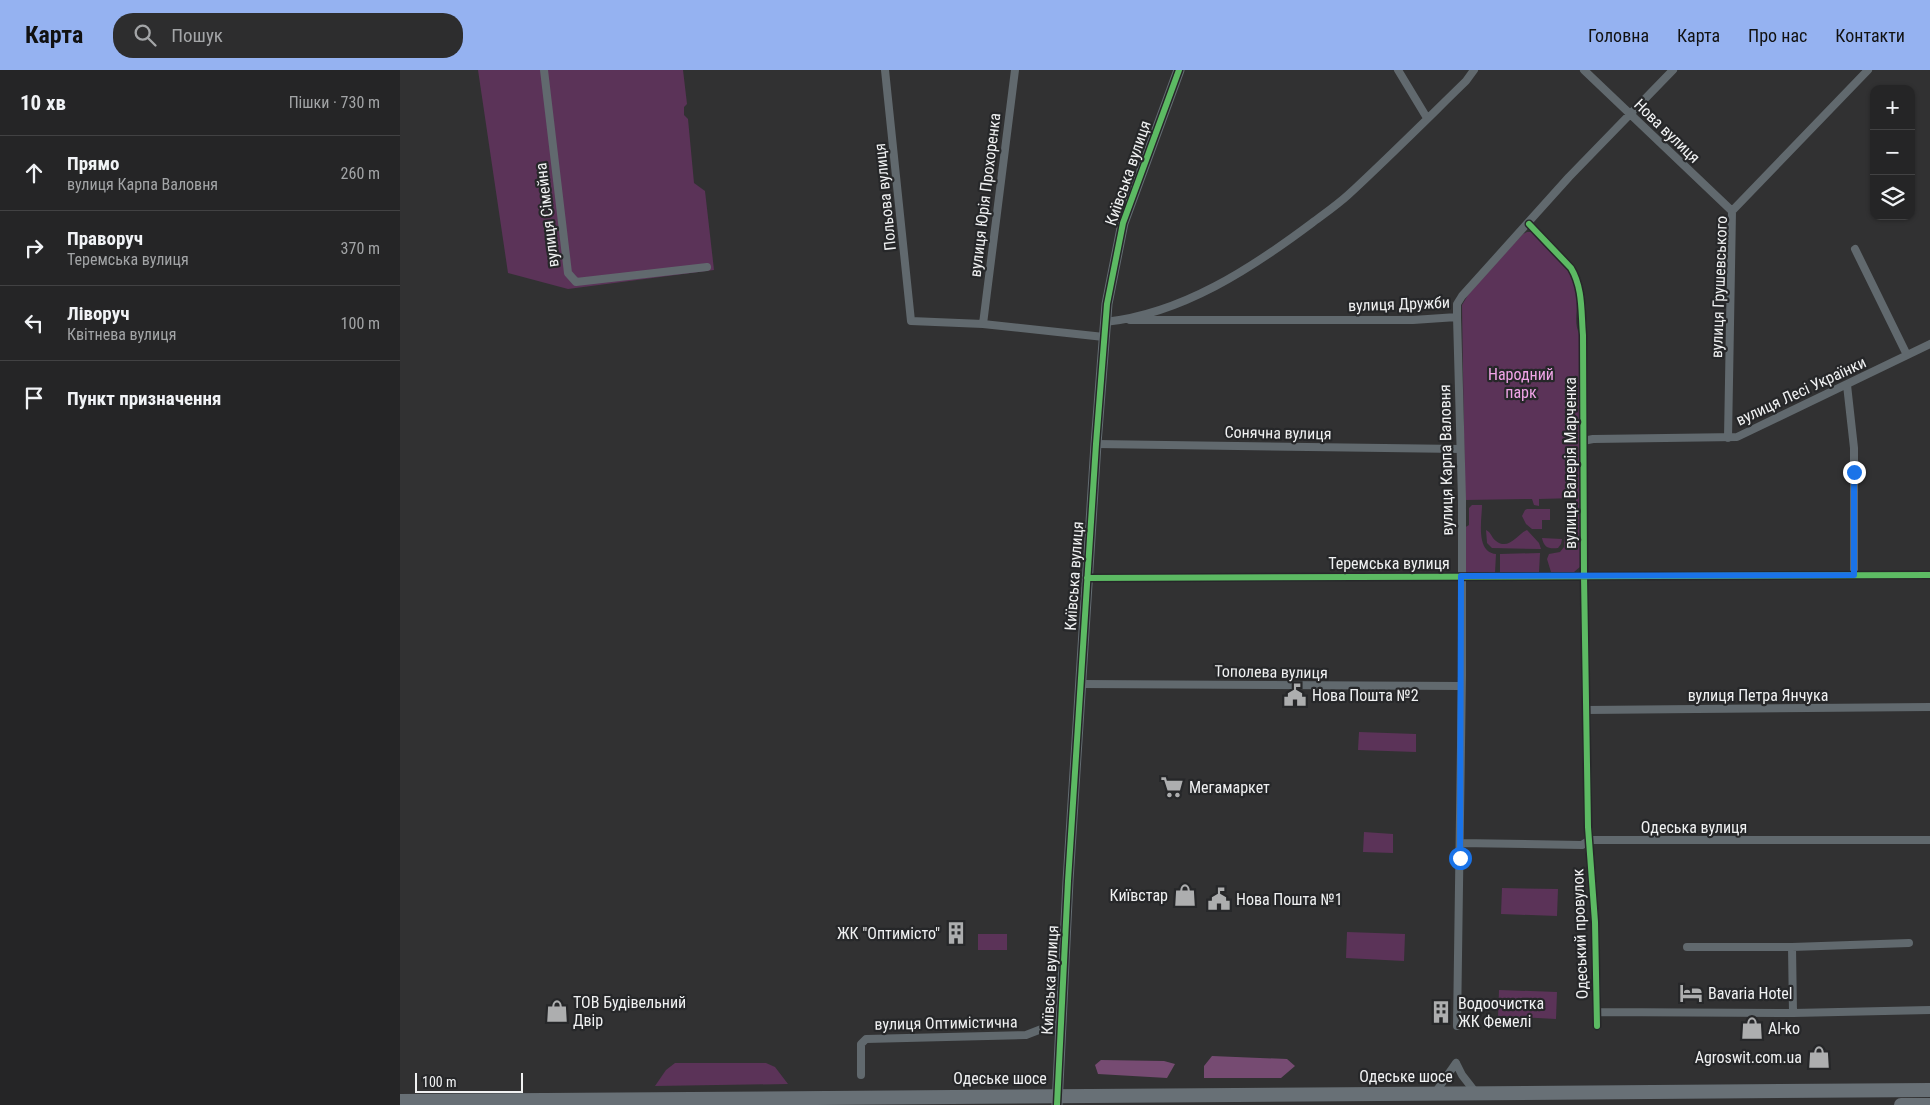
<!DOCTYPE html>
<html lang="uk">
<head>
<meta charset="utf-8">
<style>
  body { margin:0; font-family:"Roboto Condensed",sans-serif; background:#2d2d2e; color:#f1f3f6 }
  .controls { position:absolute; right:15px; top:15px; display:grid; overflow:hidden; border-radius:10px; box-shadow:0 1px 4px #0004 }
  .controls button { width:45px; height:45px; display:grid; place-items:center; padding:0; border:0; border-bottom:1px solid #424243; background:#252526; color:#f1f3f6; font:25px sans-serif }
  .scale { position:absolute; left:15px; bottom:12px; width:108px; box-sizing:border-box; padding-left:5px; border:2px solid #f0f1f2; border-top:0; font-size:14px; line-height:18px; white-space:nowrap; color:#f0f1f2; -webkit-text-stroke:4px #262729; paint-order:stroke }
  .stop { position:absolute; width:15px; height:15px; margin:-11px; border:4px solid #1a73e8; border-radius:50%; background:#fff }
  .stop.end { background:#1a73e8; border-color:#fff; box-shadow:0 1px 5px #0008 }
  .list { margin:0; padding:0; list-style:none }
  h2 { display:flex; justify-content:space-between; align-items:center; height:65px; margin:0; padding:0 20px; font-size:21px }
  h2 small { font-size:16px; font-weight:400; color:#a3a5a7 }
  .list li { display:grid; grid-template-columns:32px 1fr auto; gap:15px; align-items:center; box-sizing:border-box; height:75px; padding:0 20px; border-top:1px solid #424243 }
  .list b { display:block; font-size:19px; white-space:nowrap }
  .list p { margin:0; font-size:16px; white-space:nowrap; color:#a3a5a7 }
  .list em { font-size:16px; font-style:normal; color:#a3a5a7 }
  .icon { flex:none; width:28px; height:28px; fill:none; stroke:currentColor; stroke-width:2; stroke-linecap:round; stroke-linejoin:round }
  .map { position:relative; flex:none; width:1530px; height:1035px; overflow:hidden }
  header { display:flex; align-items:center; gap:30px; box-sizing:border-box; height:70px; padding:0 25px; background:#95b2f1; color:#111 }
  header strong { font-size:24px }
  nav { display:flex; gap:28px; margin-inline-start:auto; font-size:18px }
  .search { width:350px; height:45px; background:#2d2d2e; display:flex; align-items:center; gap:12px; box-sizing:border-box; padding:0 18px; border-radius:20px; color:#a3a5a7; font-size:19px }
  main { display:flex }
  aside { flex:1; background:#252526 }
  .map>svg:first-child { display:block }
  .green { fill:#5b3358 }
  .forest { fill:#764b72 }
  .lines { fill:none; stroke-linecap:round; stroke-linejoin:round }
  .street { stroke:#61696e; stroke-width:8 }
  .secondary { stroke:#636c72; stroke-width:11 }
  .highway { stroke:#687076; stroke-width:14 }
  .cycleway-casing { stroke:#262729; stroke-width:9 }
  .cycleway { stroke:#5cba63; stroke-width:6 }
  .route { stroke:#1a73e8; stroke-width:6 }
  .labels { text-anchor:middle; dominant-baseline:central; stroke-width:4.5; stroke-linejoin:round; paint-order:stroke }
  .street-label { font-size:16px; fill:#f0f1f2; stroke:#262729 }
  .park-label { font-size:16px; fill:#f1a5e8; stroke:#262729 }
  .poi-label { font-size:16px; fill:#f0f1f2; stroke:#262729; text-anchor:start }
</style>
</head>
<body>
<header>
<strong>Карта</strong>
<div class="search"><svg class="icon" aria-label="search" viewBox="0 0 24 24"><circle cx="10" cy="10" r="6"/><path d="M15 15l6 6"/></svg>Пошук</div>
<nav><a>Головна</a><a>Карта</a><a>Про нас</a><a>Контакти</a></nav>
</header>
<main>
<aside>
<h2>10 хв<small>Пішки · 730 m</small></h2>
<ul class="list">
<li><svg class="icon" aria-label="ahead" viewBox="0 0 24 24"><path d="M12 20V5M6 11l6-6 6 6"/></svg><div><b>Прямо</b><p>вулиця Карпа Валовня</p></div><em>260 m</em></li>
<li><svg class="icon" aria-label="right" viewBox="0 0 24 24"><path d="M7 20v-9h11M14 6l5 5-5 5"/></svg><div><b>Праворуч</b><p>Теремська вулиця</p></div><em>370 m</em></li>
<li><svg class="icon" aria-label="left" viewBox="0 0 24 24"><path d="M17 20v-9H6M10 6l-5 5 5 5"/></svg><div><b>Ліворуч</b><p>Квітнева вулиця</p></div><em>100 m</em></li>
<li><svg class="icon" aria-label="arrive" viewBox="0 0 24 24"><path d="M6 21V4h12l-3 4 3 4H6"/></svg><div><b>Пункт призначення</b></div></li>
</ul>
</aside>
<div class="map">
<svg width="1530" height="1035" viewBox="0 0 1530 1035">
  <rect width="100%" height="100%" fill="#313132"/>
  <path class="green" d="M78 0H283L287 34 284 37V45L288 49 294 113 305 121 314 200 168 219 108 203Z
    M1127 162H1131L1168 201C1173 210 1177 221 1177 232 1177 243 1174 256 1180 265L1181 496 1174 502H1151L1147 489 1149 484 1160 482 1164 477 1166 453 1168 450H1176V428L1139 429V436L1134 435 1132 429 1065 430 1062 235 1071 220 1123 164Z
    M1072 435H1082C1082 449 1075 482 1096 484L1095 503 1065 502 1064 458 1069 455V438Z
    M1127 439H1150V450H1142V459H1132L1126 454 1122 446 1125 440Z
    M1086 460C1091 462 1091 467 1096 471 1109 481 1117 464 1127 460L1139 473 1141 479 1092 478 1087 473Z
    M1142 468 1162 469 1161 474 1158 478C1149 479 1144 478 1142 468Z
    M1140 483 1139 502 1100 503V484Z
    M959 662 1016 664V682L958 680Z
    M964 762 993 764V783L963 782Z
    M1102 818 1158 819 1157 846 1101 844Z
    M947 862 1005 864 1004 891 946 888Z
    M578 864H607V880H578Z
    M1099 920 1157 922 1156 949 1098 946Z
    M275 993H366L375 997 388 1014 255 1016 266 1000Z"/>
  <path class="forest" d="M812 986 887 989 895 996 881 1008H804V996Z
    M701 990 764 991 775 994 767 1008 698 1004 695 995Z"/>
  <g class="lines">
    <path class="street" d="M144 0 168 203 176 212 307 197
      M485 0 511 251 583 254 704 267
      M998 0 1027 48
      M1184 0 1332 141
      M1129 154 1171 198C1183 218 1181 242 1183 265L1184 506 1188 757 1195 852 1197 956
      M1455 179 1507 285
      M730 250H1013L1057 247V234L1062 226 1169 107 1273 0
      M705 252C782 244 852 198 912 153 924 144 937 135 948 125 988 88 1027 49 1066 11L1074 0
      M583 254 615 0
      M1447 315 1454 378V505
      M1328 368 1332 141 1468 0
      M1183 371 1193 369 1337 367 1530 274
      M696 374 1060 379
      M687 508 1530 505
      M681 614 1061 616
      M1186 640 1530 637
      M1060 773 1182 775 1190 770H1530
      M1287 877H1392L1509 873
      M1392 877 1393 943
      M1197 942 1393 943 1530 940
      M1057 956 1062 606V430L1057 247
      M1056 993 1062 1005 1076 1023
      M461 1005V974L466 969 626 965 662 951
      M1035 1023 1056 993"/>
    <path class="secondary" d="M657 1035 668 811 696 374 707 234 723 153 779 0"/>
    <path class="highway" d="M0 1031 1530 1020
      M1501 1035H1530"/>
    <defs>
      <path id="cycleway" d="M1129 154 1171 198C1183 218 1181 242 1183 265L1184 506 1188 757 1195 852 1197 956
        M687 508 1530 505
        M657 1035 668 811 696 374 707 234 723 153 779 0"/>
    </defs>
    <use href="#cycleway" class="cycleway-casing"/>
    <use href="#cycleway" class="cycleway"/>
  </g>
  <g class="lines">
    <path class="route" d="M1060 788 1061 506 1454 505V402"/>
  </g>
  <defs>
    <symbol id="civic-bare" viewBox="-9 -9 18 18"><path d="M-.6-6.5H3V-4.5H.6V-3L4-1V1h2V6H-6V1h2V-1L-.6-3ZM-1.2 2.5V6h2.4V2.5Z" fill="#adaeaf" stroke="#262729" stroke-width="2.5" paint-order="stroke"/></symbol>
    <symbol id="supermarket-bare" viewBox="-9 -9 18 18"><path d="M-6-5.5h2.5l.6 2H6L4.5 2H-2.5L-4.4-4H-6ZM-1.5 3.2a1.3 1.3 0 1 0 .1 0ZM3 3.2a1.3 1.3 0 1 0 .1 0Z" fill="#adaeaf" stroke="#262729" stroke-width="2.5" paint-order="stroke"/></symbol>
    <symbol id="shop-bare" viewBox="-9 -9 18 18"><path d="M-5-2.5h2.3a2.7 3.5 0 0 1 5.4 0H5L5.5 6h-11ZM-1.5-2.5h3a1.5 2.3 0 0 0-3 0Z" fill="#adaeaf" stroke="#262729" stroke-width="2.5" paint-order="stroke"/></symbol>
    <symbol id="building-bare" viewBox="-9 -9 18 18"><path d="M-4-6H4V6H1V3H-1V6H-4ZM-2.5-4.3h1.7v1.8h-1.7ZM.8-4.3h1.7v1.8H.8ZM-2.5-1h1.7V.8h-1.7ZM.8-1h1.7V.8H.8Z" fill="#adaeaf" stroke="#262729" stroke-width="2.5" paint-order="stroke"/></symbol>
    <symbol id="hotel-bare" viewBox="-9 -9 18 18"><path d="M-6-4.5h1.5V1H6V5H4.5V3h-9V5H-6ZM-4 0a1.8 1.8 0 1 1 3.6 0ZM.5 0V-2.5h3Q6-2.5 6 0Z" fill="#adaeaf" stroke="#262729" stroke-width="2.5" paint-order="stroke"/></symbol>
  </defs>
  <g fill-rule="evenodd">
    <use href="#civic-bare" x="879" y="609" width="32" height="32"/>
    <use href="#supermarket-bare" x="756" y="701" width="32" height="32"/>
    <use href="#shop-bare" x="769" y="809" width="32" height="32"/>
    <use href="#civic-bare" x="803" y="813" width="32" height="32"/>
    <use href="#building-bare" x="540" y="847" width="32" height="32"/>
    <use href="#hotel-bare" x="1275" y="907" width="32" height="32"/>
    <use href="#shop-bare" x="141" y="925" width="32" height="32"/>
    <use href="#building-bare" x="1025" y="926" width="32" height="32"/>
    <use href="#shop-bare" x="1336" y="942" width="32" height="32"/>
    <use href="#shop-bare" x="1403" y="971" width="32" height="32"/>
  </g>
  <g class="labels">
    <g class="street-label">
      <text transform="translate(1267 61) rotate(44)">Нова вулиця</text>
      <text transform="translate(728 103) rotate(-71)">Київська вулиця</text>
      <text transform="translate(585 125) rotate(-83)">вулиця Юрія Прохоренка</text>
      <text transform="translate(485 127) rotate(-96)">Польова вулиця</text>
      <text transform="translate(147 145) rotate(-97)">вулиця Сімейна</text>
      <text transform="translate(1319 217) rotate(-88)">вулиця Грушевського</text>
      <text transform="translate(999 234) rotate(-2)">вулиця Дружби</text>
      <text transform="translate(1401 321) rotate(-25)">вулиця Лесі Українки</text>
      <text transform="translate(878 363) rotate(1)">Сонячна вулиця</text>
      <text transform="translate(1046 390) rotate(-91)">вулиця Карпа Валовня</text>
      <text transform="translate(1170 393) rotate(-90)">вулиця Валерія Марченка</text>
      <text x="989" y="493">Теремська вулиця</text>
      <text transform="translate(674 506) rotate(-86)">Київська вулиця</text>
      <text transform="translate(871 602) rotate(1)">Тополева вулиця</text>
      <text x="1358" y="625">вулиця Петра Янчука</text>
      <text x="1294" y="757">Одеська вулиця</text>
      <text transform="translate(1180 864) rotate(-92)">Одеський провулок</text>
      <text transform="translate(650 910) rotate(-87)">Київська вулиця</text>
      <text transform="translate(546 953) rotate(-1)">вулиця Оптимістична</text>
      <text x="1006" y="1006">Одеське шосе</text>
      <text x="600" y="1008">Одеське шосе</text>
    </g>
    <g class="park-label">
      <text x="1121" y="304">Народний<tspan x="1121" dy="18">парк</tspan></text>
    </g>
    <g class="poi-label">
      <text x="912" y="625">Нова Пошта №2</text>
      <text x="789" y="717">Мегамаркет</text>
      <text x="768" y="825" text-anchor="end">Київстар</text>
      <text x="836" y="829">Нова Пошта №1</text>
      <text x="540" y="863" text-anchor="end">ЖК "Оптимісто"</text>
      <text x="1308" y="923">Bavaria Hotel</text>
      <text x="173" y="932">ТОВ Будівельний<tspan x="173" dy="18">Двір</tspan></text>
      <text x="1058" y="933">Водоочистка<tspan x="1058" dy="18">ЖК Фемелі</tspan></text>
      <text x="1368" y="958">Al-ko</text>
      <text x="1402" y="987" text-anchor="end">Agroswit.com.ua</text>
    </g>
  </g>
</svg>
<div class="controls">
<button>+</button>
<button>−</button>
<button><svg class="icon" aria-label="layers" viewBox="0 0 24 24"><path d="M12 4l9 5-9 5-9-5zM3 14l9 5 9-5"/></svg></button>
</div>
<div class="scale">100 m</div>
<div class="stop" style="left:1060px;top:788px"></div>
<div class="stop end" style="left:1454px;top:402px"></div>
</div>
</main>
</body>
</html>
